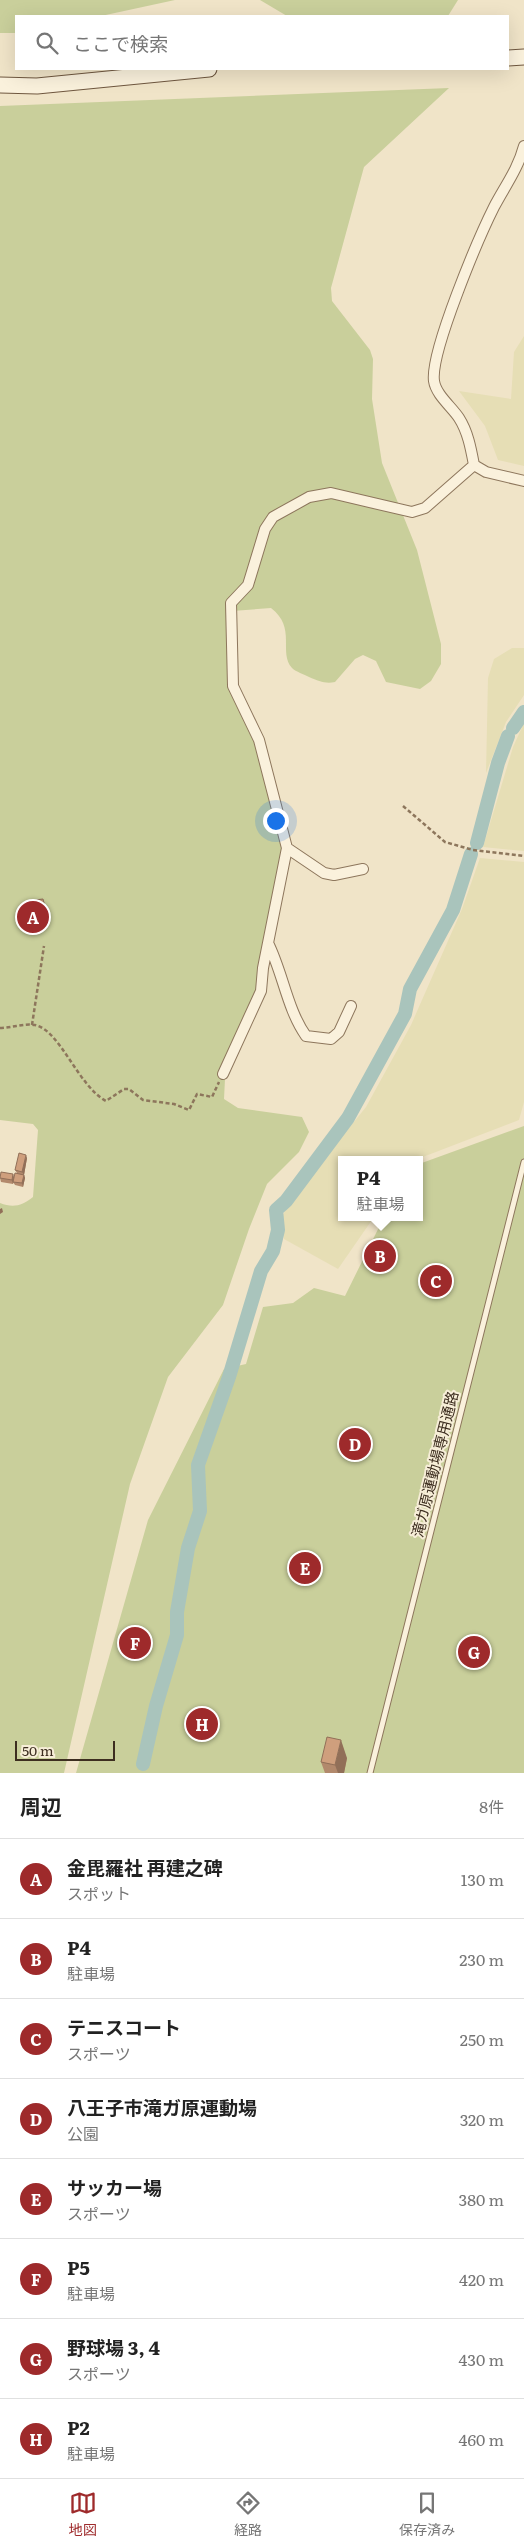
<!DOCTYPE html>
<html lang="ja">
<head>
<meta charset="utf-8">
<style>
  body { margin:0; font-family:Literata,"Noto Sans JP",serif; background:#f2f2f2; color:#222 }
  .scale { position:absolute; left:15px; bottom:12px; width:100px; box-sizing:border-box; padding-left:5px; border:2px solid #3d2e20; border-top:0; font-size:14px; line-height:18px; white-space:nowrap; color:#3d2e20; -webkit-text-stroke:4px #f7eed8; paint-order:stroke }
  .you { position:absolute; left:275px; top:820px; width:18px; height:18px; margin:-12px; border:4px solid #fff; border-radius:50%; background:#1a73e8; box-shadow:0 0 0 8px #1a73e833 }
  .badge { display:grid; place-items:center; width:32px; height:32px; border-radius:50%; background:#9e2a2b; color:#fff; font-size:16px; font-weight:700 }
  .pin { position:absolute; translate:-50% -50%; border:2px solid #fff; box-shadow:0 1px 5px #0006 }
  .popup { position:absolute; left:338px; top:1156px; width:85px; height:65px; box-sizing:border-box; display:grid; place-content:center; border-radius:0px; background:#fff; filter:drop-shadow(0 1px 4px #0005); font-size:16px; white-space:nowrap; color:#767676 }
  .popup b { font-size:19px; color:#222 }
  .popup::after { content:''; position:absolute; left:50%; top:100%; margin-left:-10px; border:10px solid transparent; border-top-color:#fff }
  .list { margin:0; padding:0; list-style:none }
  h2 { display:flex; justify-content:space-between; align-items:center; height:65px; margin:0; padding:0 20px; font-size:21px }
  h2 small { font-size:16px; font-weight:400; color:#767676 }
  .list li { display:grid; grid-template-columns:32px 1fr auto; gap:15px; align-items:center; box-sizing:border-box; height:80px; padding:0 20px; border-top:1px solid #e0e0e0 }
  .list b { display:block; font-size:19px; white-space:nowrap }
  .list p { margin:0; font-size:16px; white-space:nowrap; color:#767676 }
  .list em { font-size:16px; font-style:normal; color:#767676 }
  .icon { flex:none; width:28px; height:28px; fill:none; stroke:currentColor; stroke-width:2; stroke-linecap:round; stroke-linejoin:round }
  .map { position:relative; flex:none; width:524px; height:1773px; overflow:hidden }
  .search { position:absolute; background:#fff; box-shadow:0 5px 20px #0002; left:15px; right:15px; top:15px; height:55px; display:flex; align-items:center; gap:12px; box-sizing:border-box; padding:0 18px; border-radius:0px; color:#767676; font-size:19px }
  .sheet { height:705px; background:#fff }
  nav { display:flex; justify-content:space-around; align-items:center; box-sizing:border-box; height:70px; border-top:1px solid #e0e0e0; background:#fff; font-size:14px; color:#767676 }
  nav a { display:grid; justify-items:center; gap:2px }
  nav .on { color:#9e2a2b }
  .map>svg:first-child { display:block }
  .farmland { fill:#e6deb5 }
  .green { fill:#c9cf9b }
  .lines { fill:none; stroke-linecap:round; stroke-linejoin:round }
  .canal { stroke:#a9c4bc; stroke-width:14 }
  .lane-casing { stroke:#8d765c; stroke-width:7 }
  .street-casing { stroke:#8d765c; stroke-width:12 }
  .secondary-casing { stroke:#6f573f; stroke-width:17 }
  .path { stroke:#8d765c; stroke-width:2.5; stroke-dasharray:4 2.5; stroke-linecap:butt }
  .lane { stroke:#faf1dc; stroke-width:5 }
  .street { stroke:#faf1dc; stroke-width:10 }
  .secondary { stroke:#faf1dc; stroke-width:15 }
  .wall { fill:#b2896c }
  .shaded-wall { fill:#916f58 }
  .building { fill:#cf9f7d; stroke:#916f58 }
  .labels { text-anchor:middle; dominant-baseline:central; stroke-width:4; stroke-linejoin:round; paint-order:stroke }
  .street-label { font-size:15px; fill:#3d2e20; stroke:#f7eed8 }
</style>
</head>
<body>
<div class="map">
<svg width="524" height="1773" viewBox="0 0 524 1773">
  <rect width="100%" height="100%" fill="#f0e4c8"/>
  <path class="farmland" d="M524 336V466L498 460 485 426 459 391 511 399 514 352Z
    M512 648H524V695L506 722 486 773 488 678 494 659Z
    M524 723V851L483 847 513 747Z
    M480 858 524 862V1102L519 1120 415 1160H341V1217H374L338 1269 284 1239 281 1217 311 1175 366 1107 411 1025 462 909Z"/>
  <path class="green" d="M0 0H175L101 16H16V33H0Z
    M260 0H458L448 16H287Z
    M449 88 364 167 331 288 332 301 370 350 373 359 372 399 382 463 417 550 441 644V664L431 681 420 689 386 682 376 661 363 655 355 659 335 682C325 684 319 681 309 677 304 674 296 672 292 668 278 652 297 628 271 608L232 611 228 682 254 739 283 842 257 990 222 1069 225 1079 224 1099 238 1108 302 1117 309 1132 299 1152 267 1184 249 1229 223 1305 168 1377 130 1484 64 1773H0V1203C13 1208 22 1206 33 1197L38 1130 33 1124 0 1120V106Z
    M524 1126V1773H76L148 1520 224 1369 246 1364 263 1307 293 1303 314 1288 345 1296 384 1217H419V1164Z"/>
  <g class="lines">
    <path class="canal" d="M513 728 524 712
      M477 843 498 763 508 736
      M143 1764 156 1706 177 1635V1612L188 1548 200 1511 198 1465 229 1377 261 1271 273 1251 278 1230 276 1210 286 1201 348 1118 405 1014 410 989 453 910 471 854"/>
    <defs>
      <path id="lane" d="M370 1773 524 1162"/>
      <path id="street" d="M524 146C518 169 505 186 494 207 479 237 430 352 434 381 436 395 452 407 459 418 468 432 471 449 474 465L486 472 524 481
        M287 848 324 873 334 875 363 869
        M268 943C283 973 287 1009 306 1036L331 1039 339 1032 351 1006
        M223 1074 261 991 263 968 287 848 259 740 233 686 231 603 248 585 265 529 273 517 309 497 331 493 412 512 425 508 474 465"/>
      <path id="secondary" d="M508 58 524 57
        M0 85 37 86 209 69"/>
    </defs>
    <use href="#lane" class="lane-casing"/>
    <use href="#street" class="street-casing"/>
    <use href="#secondary" class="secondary-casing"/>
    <path class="path" d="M403 806 445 842 473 850 524 856
      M32 1025 44 946
      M0 1028C11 1028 24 1023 35 1025 60 1030 78 1086 106 1101L124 1089H129L143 1100 174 1104 189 1110 197 1094 212 1097 219 1082"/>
    <use href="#lane" class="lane"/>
    <use href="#street" class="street"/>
    <use href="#secondary" class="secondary"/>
  </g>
  <path class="wall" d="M44 902 46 910 37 912 36 908Z
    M27 1158 24 1175 25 1178 23 1187 15 1185 13 1182 14 1179 13 1184 1 1182 0 1178 13 1174 14 1178 17 1173 15 1170Z
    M347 1758 344 1773H325L321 1762Z"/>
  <path class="shaded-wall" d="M26 1155 27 1158 24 1175 25 1178 23 1187 22 1183 24 1175 22 1172Z
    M13 1174 14 1178 13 1184 12 1180Z
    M2 1208 3 1212 0 1214V1209Z
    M341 1740 347 1758 344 1773H338L335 1765Z"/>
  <path class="building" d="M43 899 45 907 36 908 35 900Z
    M19 1153 26 1155 22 1172 15 1170Z
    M1 1172 13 1174 12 1180 0 1178Z
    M15 1173 24 1175 22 1183 13 1182Z
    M327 1737 341 1740 335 1765 321 1762Z"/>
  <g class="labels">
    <g class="street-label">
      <text transform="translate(434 1464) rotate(-76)">滝ガ原運動場専用通路</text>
    </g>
  </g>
</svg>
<div class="scale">50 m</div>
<div class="you"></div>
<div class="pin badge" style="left:33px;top:917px">A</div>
<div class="pin badge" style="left:380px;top:1256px">B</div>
<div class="popup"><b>P4</b>駐車場</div>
<div class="pin badge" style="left:436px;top:1281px">C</div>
<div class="pin badge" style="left:355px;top:1444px">D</div>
<div class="pin badge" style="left:305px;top:1568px">E</div>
<div class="pin badge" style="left:135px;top:1643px">F</div>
<div class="pin badge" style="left:474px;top:1652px">G</div>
<div class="pin badge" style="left:202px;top:1724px">H</div>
<div class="search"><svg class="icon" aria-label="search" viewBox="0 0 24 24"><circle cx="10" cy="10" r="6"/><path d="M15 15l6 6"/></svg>ここで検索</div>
</div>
<section class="sheet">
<h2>周辺<small>8件</small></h2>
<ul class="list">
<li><span class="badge">A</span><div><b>金毘羅社 再建之碑</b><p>スポット</p></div><em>130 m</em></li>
<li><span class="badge">B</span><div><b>P4</b><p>駐車場</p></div><em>230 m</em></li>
<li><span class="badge">C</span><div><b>テニスコート</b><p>スポーツ</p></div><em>250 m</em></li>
<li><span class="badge">D</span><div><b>八王子市滝ガ原運動場</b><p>公園</p></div><em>320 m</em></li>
<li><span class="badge">E</span><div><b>サッカー場</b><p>スポーツ</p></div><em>380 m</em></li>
<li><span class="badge">F</span><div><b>P5</b><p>駐車場</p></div><em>420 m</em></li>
<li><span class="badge">G</span><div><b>野球場 3, 4</b><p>スポーツ</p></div><em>430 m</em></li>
<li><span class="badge">H</span><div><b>P2</b><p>駐車場</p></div><em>460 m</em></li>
</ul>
</section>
<nav>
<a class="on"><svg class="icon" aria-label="map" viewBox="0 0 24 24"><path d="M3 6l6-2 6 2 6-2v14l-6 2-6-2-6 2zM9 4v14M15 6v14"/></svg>地図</a>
<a><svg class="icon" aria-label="directions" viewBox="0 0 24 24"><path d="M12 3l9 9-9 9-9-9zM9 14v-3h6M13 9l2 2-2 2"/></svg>経路</a>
<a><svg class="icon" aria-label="saved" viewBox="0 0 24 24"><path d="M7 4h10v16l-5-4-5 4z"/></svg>保存済み</a>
</nav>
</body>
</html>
